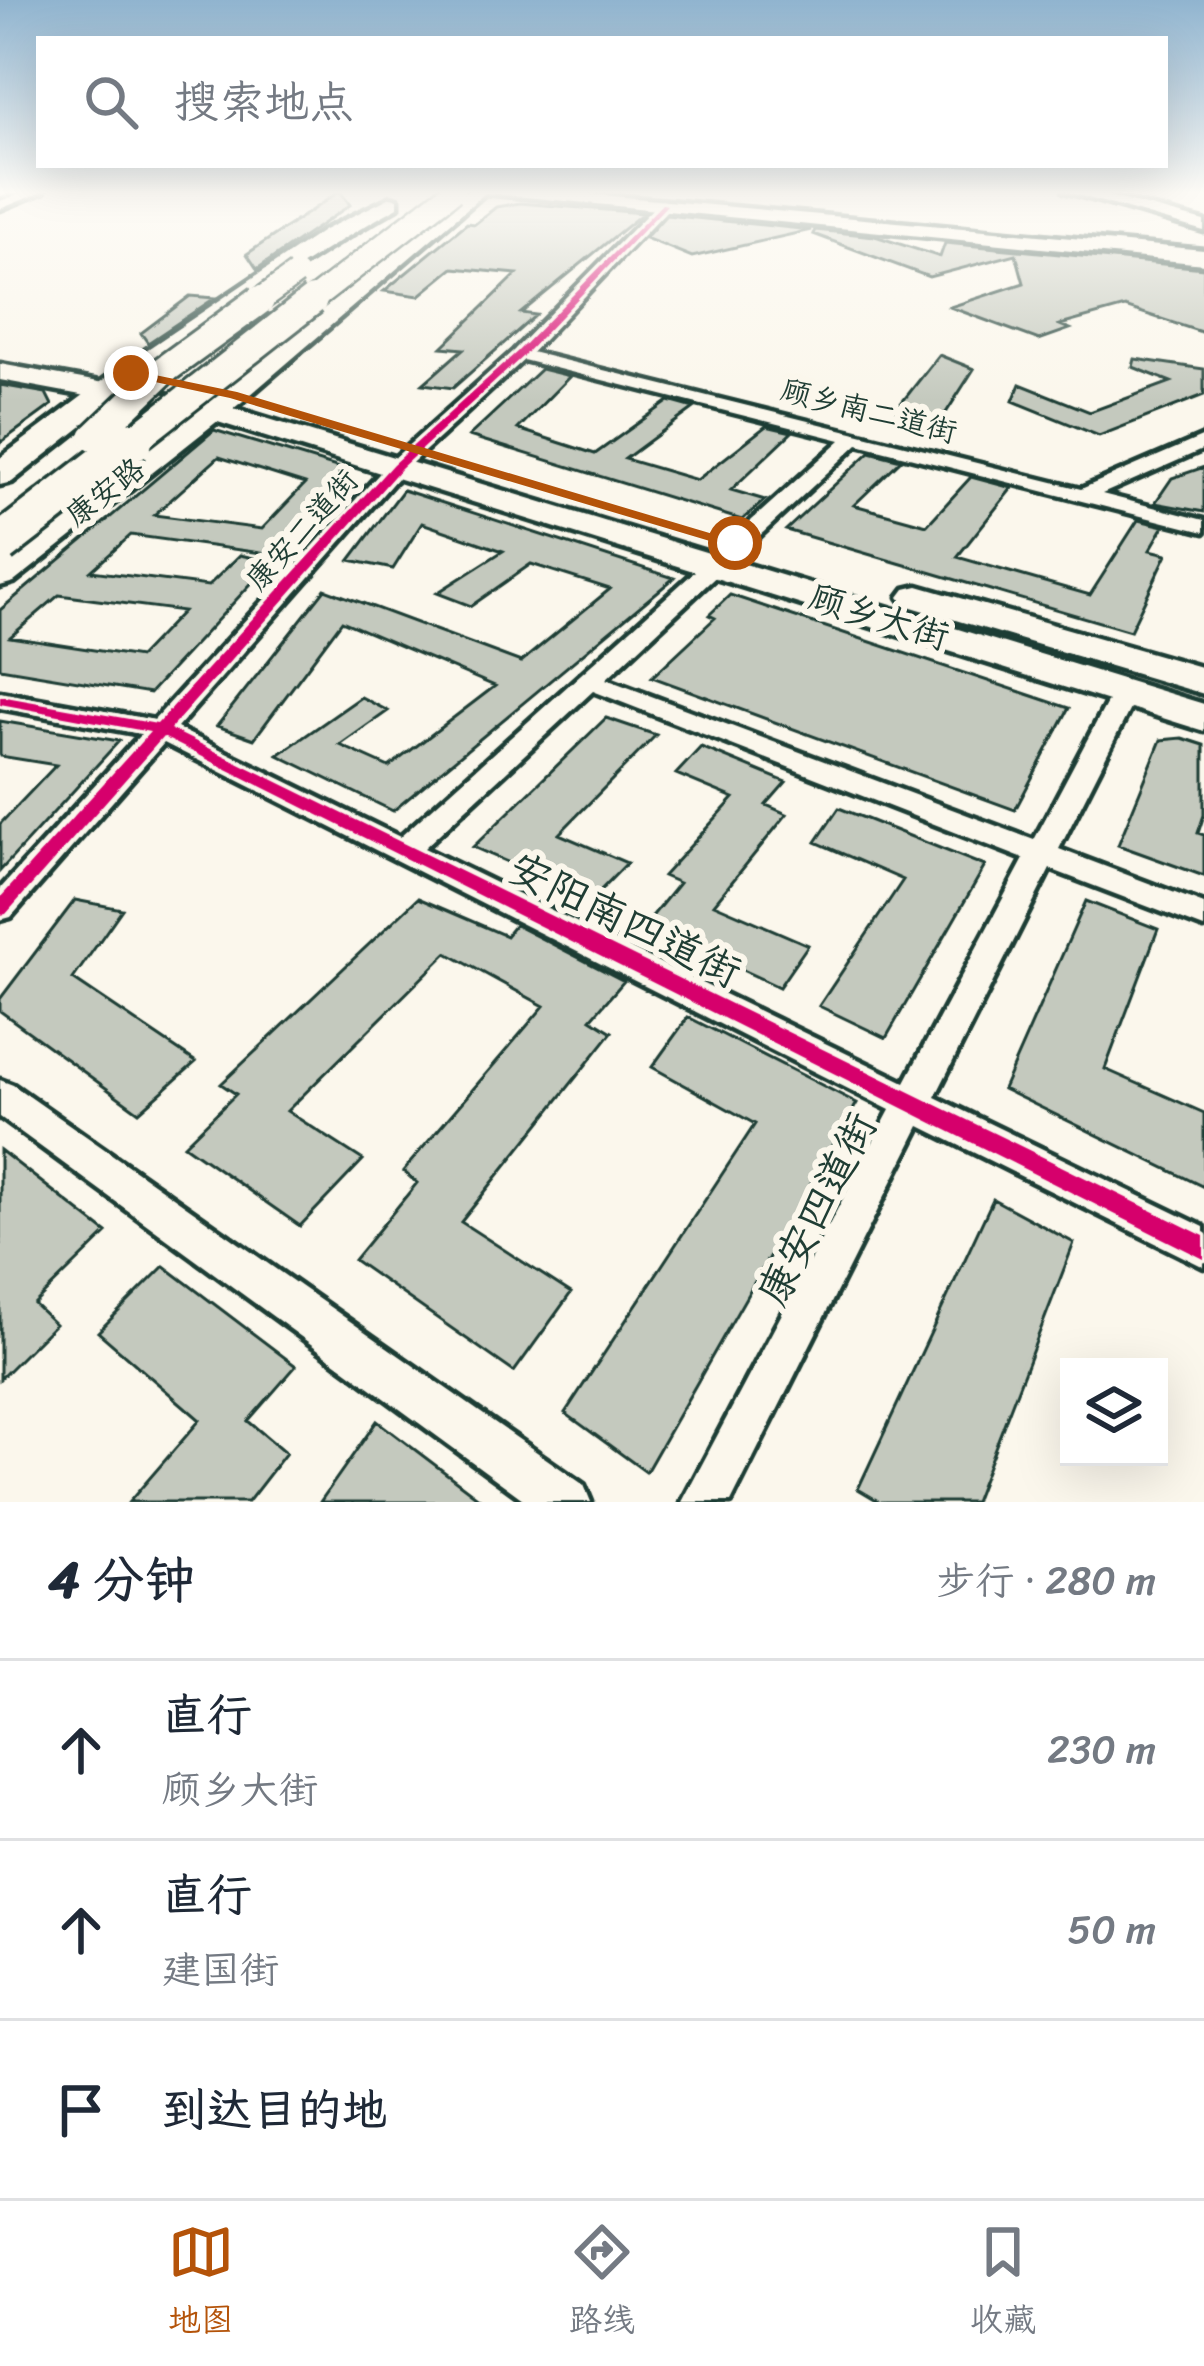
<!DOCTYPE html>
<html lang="zh">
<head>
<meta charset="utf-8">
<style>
  body { margin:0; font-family:Sriracha,"LXGW WenKai TC",sans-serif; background:#f6f6f7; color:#1f2937 }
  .controls { position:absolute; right:36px; bottom:36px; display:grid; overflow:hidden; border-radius:0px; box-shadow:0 12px 48px #0002 }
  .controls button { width:108px; height:108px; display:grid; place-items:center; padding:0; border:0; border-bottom:3px solid #e0e1e3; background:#fff; color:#1f2937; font:60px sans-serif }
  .stop { position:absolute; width:36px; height:36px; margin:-27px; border:9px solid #b45309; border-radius:50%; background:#fff }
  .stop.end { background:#b45309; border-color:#fff; box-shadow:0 3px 12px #0008 }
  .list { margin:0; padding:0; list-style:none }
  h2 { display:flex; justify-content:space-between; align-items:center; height:156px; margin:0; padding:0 48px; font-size:51px }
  h2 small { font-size:39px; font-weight:400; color:#747a83 }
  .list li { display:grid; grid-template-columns:78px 1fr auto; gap:36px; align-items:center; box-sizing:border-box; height:180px; padding:0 48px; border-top:3px solid #e0e1e3 }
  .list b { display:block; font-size:45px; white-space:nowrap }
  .list p { margin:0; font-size:39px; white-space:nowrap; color:#747a83 }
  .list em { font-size:39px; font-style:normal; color:#747a83 }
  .icon { flex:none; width:66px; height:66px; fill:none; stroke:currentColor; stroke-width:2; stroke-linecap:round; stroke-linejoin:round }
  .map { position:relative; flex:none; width:1204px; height:1502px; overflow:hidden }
  .search { position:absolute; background:#fff; box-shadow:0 12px 48px #0002; left:36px; right:36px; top:36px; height:132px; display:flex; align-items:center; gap:30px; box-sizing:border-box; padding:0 42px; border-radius:0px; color:#747a83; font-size:45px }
  .sheet { height:696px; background:#fff }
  nav { display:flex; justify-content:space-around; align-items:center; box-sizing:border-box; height:168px; border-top:3px solid #e0e1e3; background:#fff; font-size:33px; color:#747a83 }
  nav a { display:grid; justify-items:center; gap:6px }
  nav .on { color:#b45309 }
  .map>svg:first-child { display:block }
  .building { fill:#c4c9be; stroke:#1f3d34; stroke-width:3; fill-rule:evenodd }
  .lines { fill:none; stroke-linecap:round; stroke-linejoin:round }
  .trunk-tunnel { stroke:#cfd2c7; stroke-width:22; stroke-dasharray:22 12; stroke-linecap:butt }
  .minor-casing { stroke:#1f3d34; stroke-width:9 }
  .tertiary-casing { stroke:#1f3d34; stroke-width:9 }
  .primary-casing { stroke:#1f3d34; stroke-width:9 }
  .trunk-casing { stroke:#1f3d34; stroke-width:9 }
  .minor { fill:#fbf7ec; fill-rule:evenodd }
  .tertiary { fill:#fbf7ec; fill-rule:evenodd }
  .primary { fill:#fbf7ec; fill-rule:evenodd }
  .trunk { fill:#fbf7ec; fill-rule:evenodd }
  .trunk-bridge-far2-casing { stroke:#1f3d34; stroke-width:27; stroke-linecap:butt }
  .trunk-bridge-far1-casing { stroke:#1f3d34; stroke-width:34; stroke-linecap:butt }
  .trunk-bridge-casing { stroke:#1f3d34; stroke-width:45; stroke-linecap:butt }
  .trunk-bridge-far2 { stroke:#fbf7ec; stroke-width:22 }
  .trunk-bridge-far1 { stroke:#fbf7ec; stroke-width:28 }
  .trunk-bridge { stroke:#fbf7ec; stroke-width:38 }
  .cycleway-casing { stroke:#fbf7ec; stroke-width:7 }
  .cycleway { fill:#d6006c; fill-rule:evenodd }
  .route { fill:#b45309 }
  .labels { text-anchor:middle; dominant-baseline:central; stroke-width:12; stroke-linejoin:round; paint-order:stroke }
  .far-street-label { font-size:30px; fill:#1f3d34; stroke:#fbf7ec }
  .street-label { font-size:36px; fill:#1f3d34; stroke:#fbf7ec }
  .near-street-label { font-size:42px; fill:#1f3d34; stroke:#fbf7ec }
</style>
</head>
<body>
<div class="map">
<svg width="1204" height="1502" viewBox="0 0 1204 1502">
  <rect width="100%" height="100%" fill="#fbf7ec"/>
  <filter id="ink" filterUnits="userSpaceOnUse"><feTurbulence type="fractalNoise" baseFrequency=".00833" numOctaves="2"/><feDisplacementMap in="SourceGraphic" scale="24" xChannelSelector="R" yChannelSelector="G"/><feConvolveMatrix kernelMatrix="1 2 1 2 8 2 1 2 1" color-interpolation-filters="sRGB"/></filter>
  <g filter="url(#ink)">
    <path class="building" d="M340 191 350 205 257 269 247 254Z
      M520 203 643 213 521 313 536 315 453 388 423 384 463 349 442 347 517 274 453 268 419 296 384 291 467 223 475 224 496 207Z
      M666 215 811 230 692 257 645 238Z
      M815 230 875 236 940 257 945 243 1204 268V333L1125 307 1060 325 1070 329 1039 340 950 307 1024 283 1016 254 929 277 813 234Z
      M190 296 215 298 148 343 141 333Z
      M939 355 974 369 942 419 895 411Z
      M1135 359 1204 369V395L1099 436 1013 401 1020 384 1090 412 1171 382 1133 367Z
      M541 369 570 376 518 429 595 454 669 401 694 408 625 459 697 480 766 426 792 432 731 490 765 500 742 520 469 436Z
      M0 385 46 393 52 405 0 443Z
      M214 430 350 471 276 555 131 535 91 571 208 586 240 555 271 562 150 693 0 668V610ZM219 457 305 484 262 529 154 515ZM59 595 183 611 139 657 10 637Z
      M870 452 901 460 854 505 927 525 971 477 1012 488 957 557 1090 595 1138 520 1164 526 1150 550 1167 554 1130 631 786 530Z
      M1204 467V512L1155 503 1172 478Z
      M403 490 674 578 393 811 278 755 361 697 388 711 340 745 389 767 495 686 342 621 254 739 217 726 325 589 521 662 610 589 531 564 471 606 437 593 503 551 422 523 393 569 350 560Z
      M730 595 1069 708 1015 810 652 677 715 618 709 615Z
      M606 718 656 735 559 834 627 863 592 899 473 847Z
      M0 721 119 741 0 871V824L56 765 0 756Z
      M1182 738 1204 745V815L1198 833 1204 835V876L1118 845 1161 740Z
      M701 747 786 782 766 805 787 814 714 904 808 945 779 987 645 925 679 883 663 876 734 798 676 774Z
      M839 808 985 866 886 1038 819 1006 903 880 816 842Z
      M418 898 506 936 515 925 624 981 591 1019 612 1032 461 1222 571 1293 514 1372 354 1260 417 1183 403 1171 544 1006 447 953 287 1111 363 1160 300 1226 184 1145 236 1094 221 1084Z
      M75 900 122 909 73 979 196 1062 139 1112 0 1011V999Z
      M1086 901 1158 929 1105 1069 1204 1113V1187L1003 1089Z
      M688 1017 857 1103 646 1472 565 1413 755 1124 652 1067Z
      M0 1150 107 1233 34 1304 55 1324 0 1379Z
      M993 1199 1074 1243 974 1502H880L858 1489Z
      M164 1266 296 1366 248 1421 286 1453 248 1502H129L200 1420 98 1332Z
      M377 1421 484 1502H320Z"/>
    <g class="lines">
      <path class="trunk-tunnel" d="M577 191 641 196"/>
      <defs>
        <path id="minor" d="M28 191H44L0 209V201Z
          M660 202 670 205 531 352 1081 489 1204 436V449L1102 494 1204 520V532L858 444 606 679 1034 840 1112 693 1125 685 1134 688 1138 693 1059 849 1204 904V928L1050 869 935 1097 1204 1227V1267L920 1126 731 1502H682L890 1110 164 743 11 917 0 920V889L141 734 0 708V692L154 720 390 462 514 351ZM523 360 841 440 400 837 177 728 404 470ZM593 691 1024 859 905 1082 424 848Z
          M0 1080 13 1085 584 1485 591 1502H527L0 1117Z"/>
        <path id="tertiary" d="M1064 191H1089L1204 221V231Z"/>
        <path id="primary" d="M0 364 220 404 1204 704V731L205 418 0 380Z
          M918 586 1204 668V694L905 605 899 597 905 589Z"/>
        <path id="trunk" d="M464 191H558L1204 250V264L485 193 243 401 14 582 0 586V555L221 389Z
          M391 197 398 199V207C260 284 135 384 12 482L0 485V458L121 367 324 230Z"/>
      </defs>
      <use href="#minor" class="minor-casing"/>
      <use href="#tertiary" class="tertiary-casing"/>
      <use href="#primary" class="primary-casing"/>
      <use href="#trunk" class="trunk-casing"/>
      <use href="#minor" class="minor"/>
      <use href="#tertiary" class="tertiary"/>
      <use href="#primary" class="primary"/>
      <use href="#trunk" class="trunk"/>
      <defs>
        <path id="trunk-bridge-far2" d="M256 303 296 274
          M309 303 453 191"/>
        <path id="trunk-bridge-far1" d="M94 437 164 370 260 300
          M129 444 313 300"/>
        <path id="trunk-bridge" d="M0 544 133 441"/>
      </defs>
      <use href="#trunk-bridge-far2" class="trunk-bridge-far2-casing"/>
      <use href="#trunk-bridge-far1" class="trunk-bridge-far1-casing"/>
      <use href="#trunk-bridge" class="trunk-bridge-casing"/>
      <use href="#trunk-bridge-far2" class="trunk-bridge-far2"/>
      <use href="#trunk-bridge-far1" class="trunk-bridge-far1"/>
      <use href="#trunk-bridge" class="trunk-bridge"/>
      <defs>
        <path id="cycleway" d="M662 204 667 205 523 356 401 468 170 729 1204 1236V1259L163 737 6 914 0 915V898L150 732 0 704V696L157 724 393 464 517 352Z"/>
      </defs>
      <use href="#cycleway" class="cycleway-casing"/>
      <use href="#cycleway" class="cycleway"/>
    </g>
  </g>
  <linearGradient id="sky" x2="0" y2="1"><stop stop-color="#90b4cf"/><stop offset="0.48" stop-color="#fdfbf6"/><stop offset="1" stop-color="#fdfbf6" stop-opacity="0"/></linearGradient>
  <rect width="1204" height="401" fill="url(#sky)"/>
  <path class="route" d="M131 370 237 392 743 543 730 547 230 398 127 376Z"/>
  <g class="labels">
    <g class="far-street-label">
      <text transform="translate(869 411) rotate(14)">顾乡南二道街</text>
      <text transform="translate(105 492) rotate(-38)">康安路</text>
      <text transform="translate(302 530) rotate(-48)">康安二道街</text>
    </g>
    <g class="street-label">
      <text transform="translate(879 617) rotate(17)">顾乡大街</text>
    </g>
    <g class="near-street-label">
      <text transform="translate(625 920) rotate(26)">安阳南四道街</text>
      <text transform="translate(817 1209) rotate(-63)">康安四道街</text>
    </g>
  </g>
</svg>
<div class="controls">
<button><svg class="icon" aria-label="layers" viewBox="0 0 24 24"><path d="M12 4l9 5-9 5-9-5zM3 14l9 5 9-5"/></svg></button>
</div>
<div class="stop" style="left:735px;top:543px"></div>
<div class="stop end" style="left:131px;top:373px"></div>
<div class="search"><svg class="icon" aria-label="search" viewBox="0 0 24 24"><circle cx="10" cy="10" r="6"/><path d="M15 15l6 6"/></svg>搜索地点</div>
</div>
<section class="sheet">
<h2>4 分钟<small>步行 · 280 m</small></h2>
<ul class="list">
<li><svg class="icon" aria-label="ahead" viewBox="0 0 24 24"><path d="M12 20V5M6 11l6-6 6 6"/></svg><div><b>直行</b><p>顾乡大街</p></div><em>230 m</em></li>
<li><svg class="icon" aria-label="ahead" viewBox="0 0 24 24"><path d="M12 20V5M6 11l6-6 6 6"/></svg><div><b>直行</b><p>建国街</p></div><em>50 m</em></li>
<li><svg class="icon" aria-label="arrive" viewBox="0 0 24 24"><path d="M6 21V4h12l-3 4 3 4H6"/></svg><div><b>到达目的地</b></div></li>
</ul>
</section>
<nav>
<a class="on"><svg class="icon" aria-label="map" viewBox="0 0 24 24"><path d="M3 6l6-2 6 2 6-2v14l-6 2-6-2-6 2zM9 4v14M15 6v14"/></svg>地图</a>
<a><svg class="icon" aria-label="directions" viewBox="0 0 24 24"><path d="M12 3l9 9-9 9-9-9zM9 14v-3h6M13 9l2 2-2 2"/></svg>路线</a>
<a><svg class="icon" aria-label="saved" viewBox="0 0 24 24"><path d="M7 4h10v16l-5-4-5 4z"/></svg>收藏</a>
</nav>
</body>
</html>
